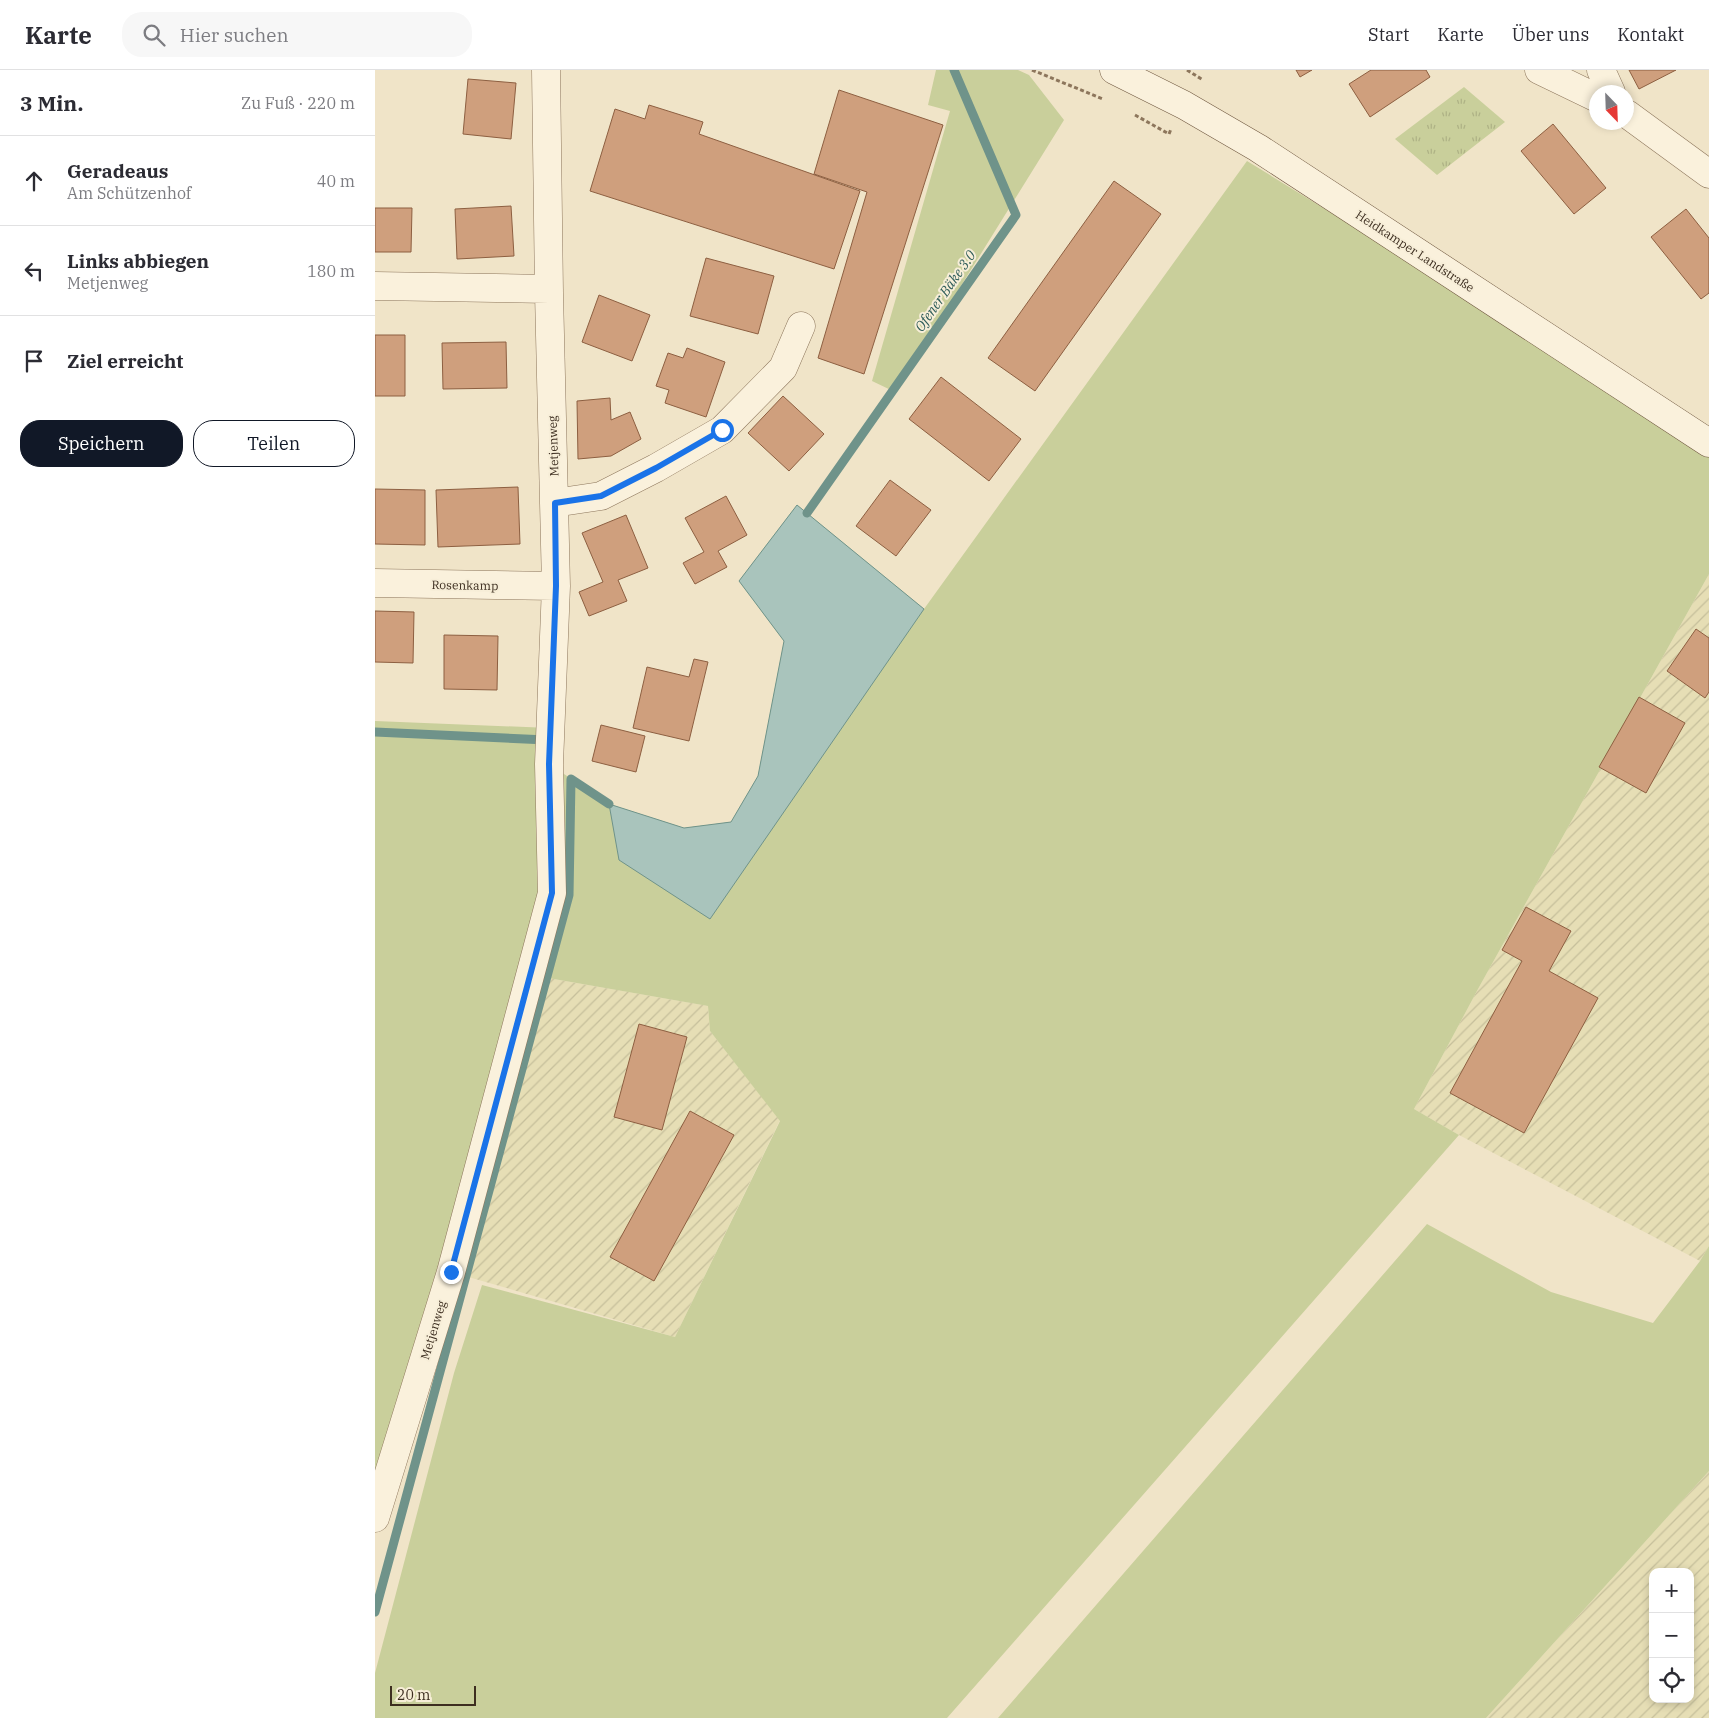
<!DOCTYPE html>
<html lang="de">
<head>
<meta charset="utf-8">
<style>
  body { margin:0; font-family:"IBM Plex Serif",serif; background:#f7f7f7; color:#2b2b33 }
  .controls { position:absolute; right:15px; bottom:15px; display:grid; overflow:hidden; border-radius:10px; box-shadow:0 2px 8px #0003 }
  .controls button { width:45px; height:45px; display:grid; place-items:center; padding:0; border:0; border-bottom:1px solid #e1e1e2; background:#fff; color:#2b2b33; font:25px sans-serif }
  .compass { position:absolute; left:1214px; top:15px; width:45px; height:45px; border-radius:50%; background:#fff; box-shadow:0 2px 8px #0003; rotate:157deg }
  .scale { position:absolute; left:15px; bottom:12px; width:86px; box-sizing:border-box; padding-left:5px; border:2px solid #3d2e20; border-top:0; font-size:14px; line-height:18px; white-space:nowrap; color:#3d2e20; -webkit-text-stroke:4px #f7eed8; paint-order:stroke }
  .stop { position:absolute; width:15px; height:15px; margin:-11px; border:4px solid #1a73e8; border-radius:50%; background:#fff }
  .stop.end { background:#1a73e8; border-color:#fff; box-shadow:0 1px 5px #0008 }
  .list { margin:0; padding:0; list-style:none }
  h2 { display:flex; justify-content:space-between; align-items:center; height:65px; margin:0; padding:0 20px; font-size:21px }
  h2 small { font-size:16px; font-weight:400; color:#7c7c81 }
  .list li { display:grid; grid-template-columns:32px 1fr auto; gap:15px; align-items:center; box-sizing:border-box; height:90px; padding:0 20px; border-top:1px solid #e1e1e2 }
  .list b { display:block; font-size:19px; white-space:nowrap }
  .list p { margin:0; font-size:16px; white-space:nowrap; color:#7c7c81 }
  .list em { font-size:16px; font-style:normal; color:#7c7c81 }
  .actions { display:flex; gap:10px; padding:15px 20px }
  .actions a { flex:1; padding:11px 0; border:1px solid #111827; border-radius:20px; text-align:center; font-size:18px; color:#111827 }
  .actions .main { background:#111827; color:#fff }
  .icon { flex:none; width:28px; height:28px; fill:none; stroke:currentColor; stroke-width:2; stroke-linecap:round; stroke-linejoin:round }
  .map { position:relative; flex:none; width:1334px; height:1648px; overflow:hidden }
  header { display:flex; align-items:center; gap:30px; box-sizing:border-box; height:70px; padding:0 25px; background:#fff; border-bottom:1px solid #e1e1e2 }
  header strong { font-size:24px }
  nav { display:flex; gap:28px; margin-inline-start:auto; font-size:18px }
  .search { width:350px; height:45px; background:#f7f7f7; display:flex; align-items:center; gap:12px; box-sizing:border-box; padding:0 18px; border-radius:20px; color:#7c7c81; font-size:19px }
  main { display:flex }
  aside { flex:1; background:#fff }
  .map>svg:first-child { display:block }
  .farmland { fill:url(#farmland-furrows); fill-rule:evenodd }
  .grass { fill:#c9cf9b }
  .park { fill:url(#park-tufts) }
  .water { fill:#a9c4bc; stroke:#6f938a }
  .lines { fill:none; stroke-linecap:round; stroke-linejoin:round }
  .stream { stroke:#6f938a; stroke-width:9 }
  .building { fill:#cf9f7d; stroke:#8d5f41 }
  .street-casing { stroke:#8d765c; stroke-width:29 }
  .secondary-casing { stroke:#6f573f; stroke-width:29 }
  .path { stroke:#8d765c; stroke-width:3; stroke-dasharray:4 2.5; stroke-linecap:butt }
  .street { stroke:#faf1dc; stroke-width:28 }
  .secondary { stroke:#faf1dc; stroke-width:28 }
  .route { stroke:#1a73e8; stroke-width:6 }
  .labels { text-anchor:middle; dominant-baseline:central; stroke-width:4; stroke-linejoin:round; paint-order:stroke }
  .street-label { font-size:12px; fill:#3d2e20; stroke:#f7eed8 }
  .water-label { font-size:14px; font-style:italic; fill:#2f5d5a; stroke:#f7eed8 }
</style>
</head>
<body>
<header>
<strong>Karte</strong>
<div class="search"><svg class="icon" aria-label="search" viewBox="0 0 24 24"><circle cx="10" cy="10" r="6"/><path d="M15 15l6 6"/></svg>Hier suchen</div>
<nav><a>Start</a><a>Karte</a><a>Über uns</a><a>Kontakt</a></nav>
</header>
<main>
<aside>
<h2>3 Min.<small>Zu Fuß · 220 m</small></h2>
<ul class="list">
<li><svg class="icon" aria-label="ahead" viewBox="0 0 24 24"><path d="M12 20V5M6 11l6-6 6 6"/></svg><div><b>Geradeaus</b><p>Am Schützenhof</p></div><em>40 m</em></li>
<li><svg class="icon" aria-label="left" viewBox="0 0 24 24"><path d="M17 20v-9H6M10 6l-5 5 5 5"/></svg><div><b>Links abbiegen</b><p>Metjenweg</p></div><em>180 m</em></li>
<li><svg class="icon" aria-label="arrive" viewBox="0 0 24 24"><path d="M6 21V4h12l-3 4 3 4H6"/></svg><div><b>Ziel erreicht</b></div></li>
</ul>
<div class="actions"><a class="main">Speichern</a><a>Teilen</a></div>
</aside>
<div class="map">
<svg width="1334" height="1648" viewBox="0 0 1334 1648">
  <defs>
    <pattern id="farmland-furrows" width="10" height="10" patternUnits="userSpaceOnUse" patternTransform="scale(1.25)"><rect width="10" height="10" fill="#e6deb5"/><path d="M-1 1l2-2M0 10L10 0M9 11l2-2" fill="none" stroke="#c6bf9b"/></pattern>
    <pattern id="park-tufts" width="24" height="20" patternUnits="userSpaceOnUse" patternTransform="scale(1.25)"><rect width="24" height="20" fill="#c9cf9b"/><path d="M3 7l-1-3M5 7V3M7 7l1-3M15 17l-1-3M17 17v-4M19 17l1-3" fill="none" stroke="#aeb285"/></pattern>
  </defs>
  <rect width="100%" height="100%" fill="#f0e4c8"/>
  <path class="farmland" d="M1334 504V1176L1325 1191 1084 1065 1039 1039 1103 919Z
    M156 905 333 936 335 961 405 1050 300 1267 76 1202Z
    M1334 1401V1648H1111ZM1278 1502H1315V1629H1278Z"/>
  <path class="grass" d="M561 0H643L654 5 689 50 520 322 497 311 575 41 553 35Z
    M872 91 1334 375V504L1103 919 1039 1039 1084 1065 572 1648H0V1603L79 1303 107 1215 300 1267 405 1051 335 961 333 936 156 905 0 1458V651L175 658 174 694 234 734 309 758 356 752 383 706 409 571 364 511 422 435 549 539Z
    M1052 1154 1176 1222 1278 1253 1325 1191 1334 1176V1401L1111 1648H623Z"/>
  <path class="park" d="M1089 17 1130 52 1062 105 1020 69Z"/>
  <path class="water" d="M422 435 549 539 335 849 244 790 234 734 309 758 356 752 383 706 409 571 364 511Z"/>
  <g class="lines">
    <path class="stream" d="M432 443 641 145 579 0
      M0 662 172 670
      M0 1542 194 825 196 709 234 734"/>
  </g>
  <path class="building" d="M921 0H937L925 7Z
    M996 0H1051L1055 7 995 47 974 14Z
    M1254 0H1301L1264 19Z
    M93 9 141 13 136 69 88 64Z
    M464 20 568 55 489 304 443 288 492 122 439 104Z
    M274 35 328 52 324 64 485 121 459 199 215 121 240 39 270 49Z
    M1178 54 1231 118 1199 144 1146 81Z
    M739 111 786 144 660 321 613 288Z
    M136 136 139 186 82 189 80 139Z
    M0 138H37L36 182H0Z
    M1311 139 1334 168V223L1326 229 1276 167Z
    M331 188 399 206 383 264 315 246Z
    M224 225 275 245 257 291 207 272Z
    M0 265H30V326H0Z
    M131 272 132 318 68 319 67 273Z
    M312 278 350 292 331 347 290 333 294 320 281 316 293 283 308 288Z
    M566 307 646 369 614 411 534 349Z
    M408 326 449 364 414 401 373 363Z
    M235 328 236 350 255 342 266 369 236 386 203 389 202 331Z
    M515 410 556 440 521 486 481 456Z
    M143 417 145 474 63 477 61 420Z
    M0 419 50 420V475L0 474Z
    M351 426 372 465 343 481 352 497 320 514 308 493 329 482 310 448Z
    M251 445 273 498 243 510 252 531 214 546 204 522 228 512 207 463Z
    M0 541 39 542 38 593 0 592Z
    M1321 559 1334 568V622L1330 628 1292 601Z
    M69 565 123 566 122 620 69 619Z
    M319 589 333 592 314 671 258 658 272 597 314 607Z
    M1264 627 1310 653 1271 723 1224 697Z
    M226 655 270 666 261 702 217 691Z
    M1151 837 1196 861 1174 901 1223 928 1149 1063 1075 1023 1147 891 1127 880Z
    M264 954 312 967 287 1060 239 1047Z
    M315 1041 359 1065 279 1211 235 1187Z"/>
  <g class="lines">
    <defs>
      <path id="street" d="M1164 0 1222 28
        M1226 0 1236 22
        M1252 44 1334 104
        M0 216 174 219
        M179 433 226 426 281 398 347 360 408 298 426 256
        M0 513 181 516
        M0 1448 76 1202 177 823 174 694 181 516 174 223 171 0"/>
      <path id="secondary" d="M739 0 809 35 883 78 1334 373"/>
    </defs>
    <use href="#street" class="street-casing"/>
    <use href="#secondary" class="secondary-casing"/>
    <path class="path" d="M657 0 728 29
      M812 0 828 10
      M760 45 794 64 796 59"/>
    <use href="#street" class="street"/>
    <use href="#secondary" class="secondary"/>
  </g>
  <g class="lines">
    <path class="route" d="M76 1202 177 823 174 694 181 516 180 433 226 426 281 398 347 360"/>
  </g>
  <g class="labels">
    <g class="street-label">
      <text transform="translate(1040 181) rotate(33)">Heidkamper Landstraße</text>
      <text transform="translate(178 376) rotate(-92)">Metjenweg</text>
      <text transform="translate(90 515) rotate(1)">Rosenkamp</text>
      <text transform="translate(58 1260) rotate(-73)">Metjenweg</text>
    </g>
    <g class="water-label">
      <text transform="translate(570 221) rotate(-55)">Ofener Bäke 3.0</text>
    </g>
  </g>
</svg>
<div class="controls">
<button>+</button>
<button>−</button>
<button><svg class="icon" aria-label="locate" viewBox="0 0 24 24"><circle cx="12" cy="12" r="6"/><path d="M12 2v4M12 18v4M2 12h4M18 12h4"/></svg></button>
</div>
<svg class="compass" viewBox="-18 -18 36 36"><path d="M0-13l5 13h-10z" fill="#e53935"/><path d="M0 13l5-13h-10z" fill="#7c7c81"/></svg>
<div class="scale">20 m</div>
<div class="stop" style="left:347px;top:360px"></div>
<div class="stop end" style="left:76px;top:1202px"></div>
</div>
</main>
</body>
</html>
